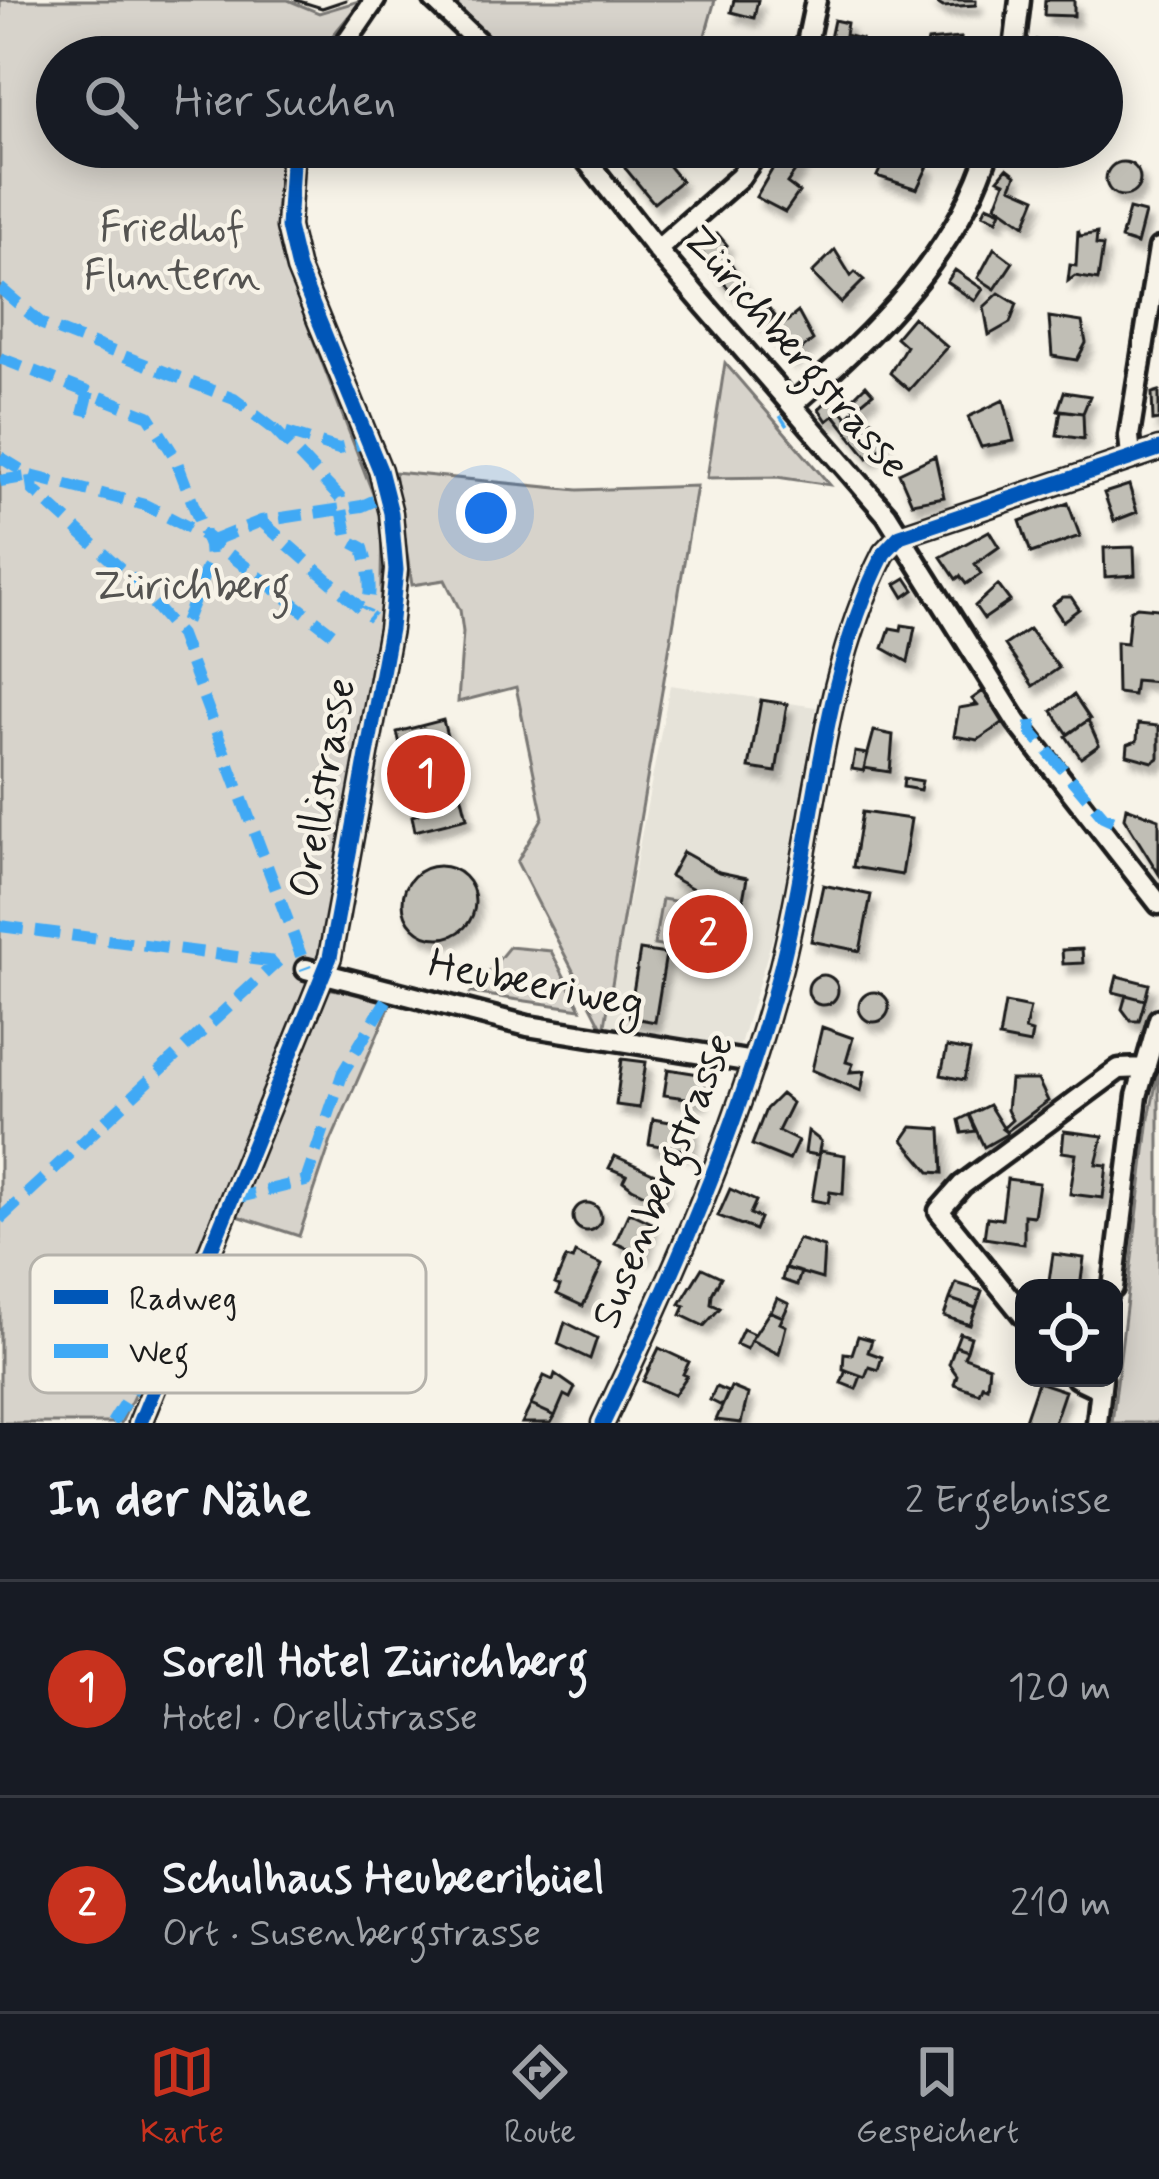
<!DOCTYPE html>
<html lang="de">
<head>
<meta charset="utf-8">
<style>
  body { margin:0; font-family:Mynerve,sans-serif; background:#20242c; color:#f1f3f6 }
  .controls { position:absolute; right:36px; bottom:36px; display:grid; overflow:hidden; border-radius:24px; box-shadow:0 6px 30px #0003 }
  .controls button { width:108px; height:108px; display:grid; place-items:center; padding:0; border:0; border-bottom:3px solid #363941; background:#171b24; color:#f1f3f6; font:60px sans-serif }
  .you { position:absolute; left:486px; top:513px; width:42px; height:42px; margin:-30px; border:9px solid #fff; border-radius:50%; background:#1a73e8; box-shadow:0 0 0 18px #1a73e833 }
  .badge { display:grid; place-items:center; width:78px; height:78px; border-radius:50%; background:#c8321e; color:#fff; font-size:39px; font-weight:700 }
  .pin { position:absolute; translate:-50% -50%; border:6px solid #fff; box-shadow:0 3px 12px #0006 }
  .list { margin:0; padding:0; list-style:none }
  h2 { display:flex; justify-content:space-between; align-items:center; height:156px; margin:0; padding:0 48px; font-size:51px }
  h2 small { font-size:39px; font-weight:400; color:#9ea1a6 }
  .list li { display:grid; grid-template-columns:78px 1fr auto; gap:36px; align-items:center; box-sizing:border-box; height:216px; padding:0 48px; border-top:3px solid #363941 }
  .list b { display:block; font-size:45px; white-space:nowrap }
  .list p { margin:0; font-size:39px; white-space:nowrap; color:#9ea1a6 }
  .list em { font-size:39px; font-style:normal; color:#9ea1a6 }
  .icon { flex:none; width:66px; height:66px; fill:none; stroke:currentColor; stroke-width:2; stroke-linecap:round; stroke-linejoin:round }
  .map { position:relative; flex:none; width:1159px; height:1423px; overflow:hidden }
  .search { position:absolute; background:#171b24; box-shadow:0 6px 30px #0003; left:36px; right:36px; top:36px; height:132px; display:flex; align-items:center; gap:30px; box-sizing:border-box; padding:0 42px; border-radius:66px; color:#9ea1a6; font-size:45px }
  .sheet { height:588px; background:#171b24 }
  nav { display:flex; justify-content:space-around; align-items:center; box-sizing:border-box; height:168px; border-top:3px solid #363941; background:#171b24; font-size:33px; color:#9ea1a6 }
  nav a { display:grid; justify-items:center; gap:6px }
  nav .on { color:#c8321e }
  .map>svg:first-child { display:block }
  .built { fill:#e6e3d9 }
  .green { fill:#d7d3cb; stroke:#7a7874; stroke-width:3 }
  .building { fill:#c0beb5; stroke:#1c1c1c; stroke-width:3; filter:url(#shadow) }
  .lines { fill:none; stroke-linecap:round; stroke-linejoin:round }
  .minor-casing { stroke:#1c1c1c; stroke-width:27 }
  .minor { stroke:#f7f3e8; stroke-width:18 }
  .tram { stroke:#1c1c1c; stroke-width:3 }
  .quiet { stroke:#3fa9f5; stroke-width:12; stroke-dasharray:24 12; stroke-linecap:butt }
  .cycleway-casing { stroke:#f7f3e8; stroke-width:22 }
  .cycleway { stroke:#0057b8; stroke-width:15 }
  .labels { text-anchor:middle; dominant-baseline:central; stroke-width:9; stroke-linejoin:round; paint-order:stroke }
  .park-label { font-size:42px; fill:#545351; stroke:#f7f3e8 }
  .street-label { font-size:42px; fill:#1c1c1c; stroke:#f7f3e8 }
  .key { fill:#f7f3e8; stroke:#b5b2ab; stroke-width:3 }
  .key-label { font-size:33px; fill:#1c1c1c }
</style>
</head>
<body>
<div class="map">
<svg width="1159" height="1423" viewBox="0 0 1159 1423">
  <defs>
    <filter id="shadow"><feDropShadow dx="5.5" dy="9" stdDeviation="3" flood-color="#0004"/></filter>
  </defs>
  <rect width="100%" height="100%" fill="#f7f3e8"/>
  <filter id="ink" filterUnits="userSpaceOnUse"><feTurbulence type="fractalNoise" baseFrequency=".00833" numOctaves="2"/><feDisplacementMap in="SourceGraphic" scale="24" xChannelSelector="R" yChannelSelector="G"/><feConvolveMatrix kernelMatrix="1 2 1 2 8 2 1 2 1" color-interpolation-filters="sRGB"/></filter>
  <g filter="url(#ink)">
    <path class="built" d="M670 685 816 707 779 917 738 1051 604 1031Z"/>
    <path class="green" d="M0 0H288L319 13 362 0 315 57H57V147H282L276 212 284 264 382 517 380 650 326 947 313 986 393 999 331 1141 299 1236 222 1211 121 1423H0Z
      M447 0H715L699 57H510Z
      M725 363 830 485 777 477 707 478Z
      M394 472 578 490 697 486 604 1031 517 862 543 817 516 687 458 702 463 632 460 610 445 580 412 585Z
      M662 899 692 904 685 950 654 945Z
      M509 947 551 951 581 1009 471 993Z
      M1159 1070V1423H1112L1149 1118Z"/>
    <path class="building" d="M734 0H758L754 18 731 12Z
      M932 0H976V5L943 7Z
      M1045 0H1074V16L1044 15Z
      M834 20 847 23 845 35 861 39 857 55 864 57H826Z
      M961 38 960 57H924L928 41Z
      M1036 40 1052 44 1050 57H1033Z
      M735 44 752 51 767 53 730 57Z
      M653 147 681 181 654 203 625 168Z
      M890 147H903L900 153 928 166 917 189 877 176Z
      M783 151 801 163 787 183 799 192 785 212 756 197Z
      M1106 179a17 17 0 1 1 34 0a17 17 0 1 1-34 0Z
      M1007 168 1016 175 1011 187 1036 198 1025 225 996 205 1005 182 998 179Z
      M987 205 1001 211 997 220 983 214Z
      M1129 209 1145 213 1137 244 1121 239Z
      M1078 230 1080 236 1097 233 1096 245 1103 246 1098 280 1075 276 1068 281 1070 265 1076 266Z
      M717 233 727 245 720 251 730 262 716 274 699 248Z
      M994 248 1013 262 995 289 978 278Z
      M835 250 851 276 855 272 864 280 841 303 812 273Z
      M730 262 745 286 734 295 716 274Z
      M955 270 983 289 975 301 947 282Z
      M999 293 1017 304 1010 323 989 335 984 307Z
      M768 307 775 316 762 326 756 318Z
      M798 312 813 340 790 359 770 335Z
      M913 317 947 347 909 390 890 373 906 346 896 337Z
      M1049 317 1082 322 1086 343 1077 360 1052 356Z
      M866 385 873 393 855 408 850 401Z
      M1159 391V420L1153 421 1152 393Z
      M1064 392 1090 396 1083 413 1058 410Z
      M829 399 840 411 827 421 819 409Z
      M1004 400 1014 441 981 447 968 417Z
      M856 409 866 421 872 420 885 445 868 458 834 415 841 410 847 417Z
      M1061 410 1083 413 1084 439 1057 435Z
      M935 456 944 497 912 503 899 473Z
      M1129 485 1137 512 1114 521 1104 493Z
      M1068 503 1080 536 1031 553 1020 521Z
      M989 531 999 547 975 564 981 574 966 584 960 576 956 579 941 557Z
      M1134 547 1135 575 1105 577 1104 548Z
      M906 578 914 590 904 597 896 584Z
      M998 585 1010 601 984 619 975 606Z
      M1063 597H1071L1079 609 1063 621 1052 605Z
      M1137 607 1159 609V682L1135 680 1133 695 1117 693 1116 642 1127 643 1130 611Z
      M902 625 915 627 908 662 883 648 890 628 901 630Z
      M1029 629 1059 668 1033 686 1005 645Z
      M983 691 1004 722 978 740 954 736 959 708 977 705 972 699Z
      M1074 695 1090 719 1068 734 1052 711Z
      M761 700 787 704 776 772 749 768Z
      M443 720 467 818 415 831 412 816 418 814 397 732Z
      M1088 720 1099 745 1081 758 1066 736Z
      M1138 724 1159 726V758L1153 762 1127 755 1128 744 1137 741Z
      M874 731 893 735 890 772 864 768Z
      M855 752 867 754 864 771 852 769Z
      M904 778 922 781 920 790 903 787Z
      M1126 807 1159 819V874L1124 818Z
      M862 812 911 819 902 875 853 867Z
      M683 852 719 872 747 878 742 905 723 902 712 966 695 962 706 896 670 876Z
      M403 902a36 36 0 1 1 72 0a36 36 0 1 1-72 0Z
      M823 885 871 895 860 951 811 941Z
      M1082 949 1083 963 1063 964 1062 950Z
      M640 950 666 954 655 1022 629 1017Z
      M808 990a15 15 0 1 1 30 0a15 15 0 1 1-30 0Z
      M1117 976 1149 984 1145 1000 1113 992Z
      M859 1007a15 15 0 1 1 30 0a15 15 0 1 1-30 0Z
      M1126 995 1145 1000 1139 1021H1131L1122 1009Z
      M1005 1003 1030 1008 1025 1030 1032 1032 1030 1044 999 1038Z
      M822 1027 853 1038 846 1062 853 1064 850 1072 865 1071 861 1091 812 1070Z
      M947 1047 970 1051 964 1080 941 1075Z
      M622 1059 646 1062 639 1108 616 1105Z
      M668 1069 705 1075 701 1100 664 1095Z
      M1010 1080H1038L1048 1101 1006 1132 1002 1129 1012 1120 1007 1110Z
      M781 1094 792 1103 778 1131 798 1141 789 1160 752 1145 766 1109Z
      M989 1105 1007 1134 984 1147 969 1115Z
      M969 1115 976 1131 962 1133 959 1120Z
      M653 1119 693 1126 689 1151 649 1144Z
      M912 1127 941 1129 943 1173 930 1172 903 1140Z
      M808 1131 821 1141 818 1155 805 1153Z
      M1064 1131 1103 1136 1096 1164 1107 1165 1103 1198 1070 1194 1076 1154 1062 1152Z
      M820 1151 845 1155 843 1194 830 1192 828 1203 812 1200Z
      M615 1156 666 1179 657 1200 632 1188 623 1181 626 1175 609 1168Z
      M1007 1179 1039 1183 1034 1216 1024 1215V1244L984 1238 987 1217 1002 1219Z
      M730 1189 756 1201 750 1214 760 1218 755 1230 718 1216Z
      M573 1217a14 14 0 1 1 28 0a14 14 0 1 1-28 0Z
      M629 1212 652 1223 643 1255 615 1243Z
      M798 1239 824 1247 822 1279 785 1268Z
      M575 1253 602 1265 583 1306 557 1294 560 1286 555 1284 566 1258 572 1260Z
      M1053 1254 1084 1258 1080 1288 1048 1287Z
      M702 1268 721 1277 712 1294 711 1304 720 1308 704 1326 681 1315 685 1306 680 1304Z
      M785 1268 801 1272 797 1285 782 1280Z
      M956 1283 982 1291 976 1308 950 1299Z
      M777 1298 789 1304 783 1317 771 1312Z
      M950 1299 976 1308 970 1325 944 1316Z
      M770 1311 783 1317 780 1323 786 1326 779 1354 751 1340Z
      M565 1322 597 1338 590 1359 558 1344Z
      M743 1329 754 1334 747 1349 736 1344Z
      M960 1333 971 1337 967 1350 955 1346Z
      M858 1336 872 1340 868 1352 882 1357 878 1370 869 1367 865 1377 843 1369 844 1353 852 1354Z
      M955 1346 967 1350 964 1357 989 1366 987 1387 982 1385 979 1393 954 1384 957 1375 949 1364Z
      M659 1348 689 1362 683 1374 687 1376 674 1395 643 1381Z
      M846 1370 861 1376 856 1389 841 1383Z
      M555 1374 575 1388 570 1398 564 1395 555 1416 531 1405 544 1376 553 1380Z
      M1038 1382 1065 1391 1054 1423H1024Z
      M716 1387 728 1392 722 1406 710 1400Z
      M731 1387 748 1394 741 1423 716 1420Z
      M531 1405 555 1416 551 1423H522Z"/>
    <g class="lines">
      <defs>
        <path id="minor" d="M434 0 494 57
          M336 57 375 0
          M804 57 816 0
          M1013 57 1020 0
          M576 147 657 250 887 515 1017 722 1159 904
          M657 250 740 177 761 147
          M793 404C876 332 956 256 990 147
          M1131 457 1129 436 1159 248
          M306 969 528 1026 753 1062
          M1113 1288 1137 1096 1159 1019
          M1024 1316 939 1211 962 1185 1119 1069 1146 1068
          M1077 1378 1100 1389
          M140 1423 164 1364 168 1336 207 1259 330 957 390 629 396 570 391 513 380 470 298 269 288 227 293 147
          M603 1423C672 1277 741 1124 781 967 816 830 819 681 884 553L900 536 1159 449
          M1097 1423 1102 1378"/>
      </defs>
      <use href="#minor" class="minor-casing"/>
      <use href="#minor" class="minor"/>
      <path class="tram" d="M296 0 322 8 346 0"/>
      <path class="quiet" d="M0 288 42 324 234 399 274 429 339 449 360 444
        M0 358 149 416 175 457 209 546 210 560 180 635
        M83 415 89 391
        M782 422 785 420
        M274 429 340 498 348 540 363 548C368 566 374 593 365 610
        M0 457 31 476 145 505 207 537 332 633
        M31 476 33 490 131 578 180 635 306 969
        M0 481 31 476
        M261 521 372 618
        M212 541 261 521 362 506 380 498
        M1031 721 1032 733 1103 816 1114 821
        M0 926 283 963
        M231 1199 306 1181 343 1072 391 993
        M0 1219 278 961
        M112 1423 153 1357"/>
      <defs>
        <path id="cycleway" d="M140 1423 164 1364 168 1336 207 1259 330 957 390 629 396 570 391 513 380 470 298 269 288 227 293 147
          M603 1423C672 1277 741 1124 781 967 816 830 819 681 884 553L900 536 1159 449"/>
      </defs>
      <use href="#cycleway" class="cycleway-casing"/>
      <use href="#cycleway" class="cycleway"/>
    </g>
  </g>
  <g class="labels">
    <g class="park-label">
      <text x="172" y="229">Friedhof<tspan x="172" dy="48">Fluntern</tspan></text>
      <text x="192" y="587">Zürichberg</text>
    </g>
    <g class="street-label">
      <text transform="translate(795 353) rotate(49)">Zürichbergstrasse</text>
      <text transform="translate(324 788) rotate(-80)">Orellistrasse</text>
      <text transform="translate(536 985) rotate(11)">Heubeeriweg</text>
      <text transform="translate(664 1181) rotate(-68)">Susenbergstrasse</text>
    </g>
  </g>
  <rect x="30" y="1255" width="396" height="138" rx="18" class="key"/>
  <rect x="54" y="1290" width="54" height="14" fill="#0057b8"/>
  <rect x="54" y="1344" width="54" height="14" fill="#3fa9f5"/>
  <g class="key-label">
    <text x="129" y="1309">Radweg</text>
    <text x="129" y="1363">Weg</text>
  </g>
</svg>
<div class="controls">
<button><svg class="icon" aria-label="locate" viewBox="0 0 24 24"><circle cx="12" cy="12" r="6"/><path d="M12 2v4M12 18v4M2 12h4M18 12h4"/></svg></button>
</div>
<div class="you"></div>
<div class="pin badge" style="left:426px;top:774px">1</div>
<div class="pin badge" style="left:708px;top:934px">2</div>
<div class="search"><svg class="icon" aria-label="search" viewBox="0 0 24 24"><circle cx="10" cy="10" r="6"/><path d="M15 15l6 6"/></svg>Hier suchen</div>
</div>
<section class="sheet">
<h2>In der Nähe<small>2 Ergebnisse</small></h2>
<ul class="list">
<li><span class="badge">1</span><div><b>Sorell Hotel Zürichberg</b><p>Hotel · Orellistrasse</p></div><em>120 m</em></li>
<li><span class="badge">2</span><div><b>Schulhaus Heubeeribüel</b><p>Ort · Susenbergstrasse</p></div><em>210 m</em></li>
</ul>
</section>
<nav>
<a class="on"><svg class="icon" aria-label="map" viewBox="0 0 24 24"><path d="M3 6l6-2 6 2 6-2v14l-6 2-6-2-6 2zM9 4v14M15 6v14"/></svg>Karte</a>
<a><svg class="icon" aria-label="directions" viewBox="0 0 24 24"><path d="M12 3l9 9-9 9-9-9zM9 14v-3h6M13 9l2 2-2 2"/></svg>Route</a>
<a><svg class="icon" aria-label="saved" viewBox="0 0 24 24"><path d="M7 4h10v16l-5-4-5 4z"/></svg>Gespeichert</a>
</nav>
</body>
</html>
